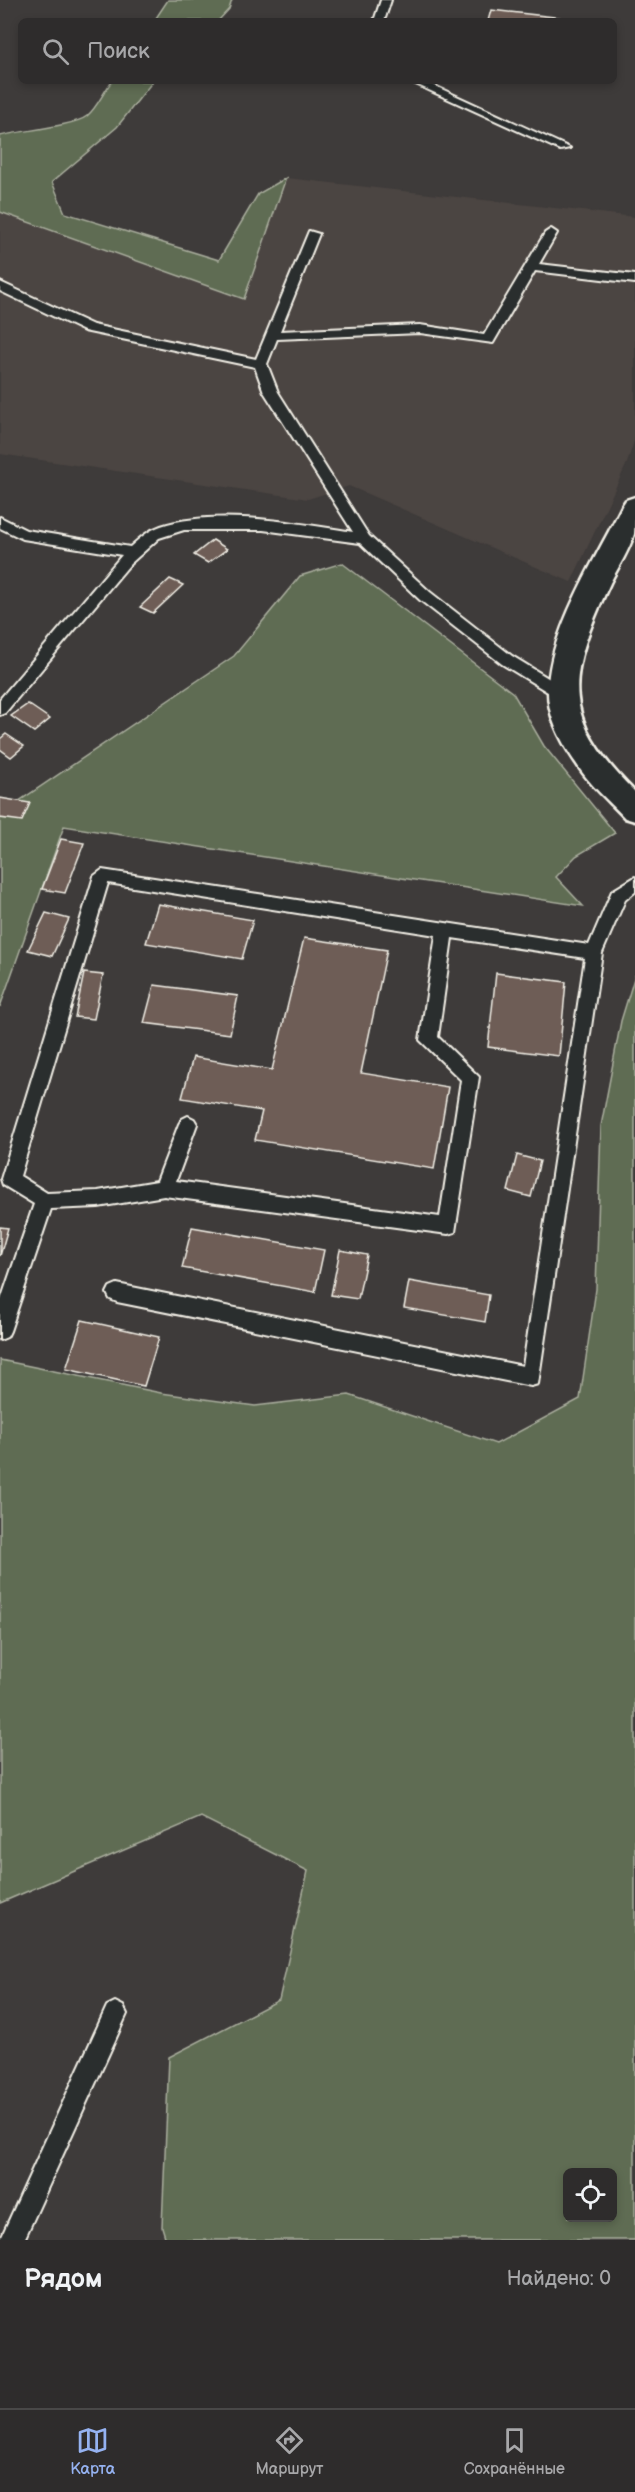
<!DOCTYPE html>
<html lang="ru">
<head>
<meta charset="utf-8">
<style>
  body { margin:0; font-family:"Balsamiq Sans",sans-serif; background:#3a3838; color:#f1f3f6 }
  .controls { position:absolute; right:18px; bottom:18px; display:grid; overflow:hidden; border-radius:9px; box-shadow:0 3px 9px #0003 }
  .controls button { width:54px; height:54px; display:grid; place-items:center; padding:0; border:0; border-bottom:2px solid #494848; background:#2e2c2c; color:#f1f3f6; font:30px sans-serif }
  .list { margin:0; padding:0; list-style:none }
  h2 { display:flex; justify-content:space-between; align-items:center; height:78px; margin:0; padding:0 24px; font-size:26px }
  h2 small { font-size:20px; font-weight:400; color:#a7a7a9 }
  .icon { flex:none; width:33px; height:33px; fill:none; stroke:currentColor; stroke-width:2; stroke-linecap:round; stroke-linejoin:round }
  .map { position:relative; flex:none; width:635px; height:2240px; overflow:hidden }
  .search { position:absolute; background:#2e2c2c; box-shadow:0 3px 9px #0003; left:18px; right:18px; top:18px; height:66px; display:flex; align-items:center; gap:15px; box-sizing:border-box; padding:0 21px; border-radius:9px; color:#a7a7a9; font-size:22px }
  .sheet { height:168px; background:#2e2c2c }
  nav { display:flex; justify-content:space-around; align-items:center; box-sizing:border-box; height:84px; border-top:2px solid #494848; background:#2e2c2c; font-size:16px; color:#a7a7a9 }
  nav a { display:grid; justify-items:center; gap:3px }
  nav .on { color:#95b2f1 }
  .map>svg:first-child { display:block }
  .built { fill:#4c4542 }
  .green { fill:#5f6c53; stroke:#aaae9e; stroke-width:1.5; fill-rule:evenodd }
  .building { fill:#6e5d56; stroke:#f4f1e8; stroke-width:1.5 }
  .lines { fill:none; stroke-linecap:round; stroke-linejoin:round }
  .lane-casing { stroke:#f4f1e8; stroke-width:4 }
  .street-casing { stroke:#f4f1e8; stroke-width:5 }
  .lane { fill:#2a2d2e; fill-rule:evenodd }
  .street { fill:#2a2d2e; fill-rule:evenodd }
</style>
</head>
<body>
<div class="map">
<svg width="635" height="2240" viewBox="0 0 635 2240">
  <rect width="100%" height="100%" fill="#3e3b3a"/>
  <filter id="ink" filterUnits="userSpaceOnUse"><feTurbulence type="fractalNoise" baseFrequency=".0167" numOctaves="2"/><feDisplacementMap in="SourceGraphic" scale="12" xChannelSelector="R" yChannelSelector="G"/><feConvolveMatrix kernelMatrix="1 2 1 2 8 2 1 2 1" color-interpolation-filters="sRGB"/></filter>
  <g filter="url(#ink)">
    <path class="built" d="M286 178 635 217V438L627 463 571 582 349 486 308 499 0 454V212L243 299Z"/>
    <path class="green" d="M168 0H232L229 9 218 21H154Z
      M112 81H153L117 127 52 182 65 213 219 260 258 194 286 178 244 299 0 212V136C19 131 75 126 87 116 97 108 104 91 112 81Z
      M342 563 513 693 544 746 615 833 576 856 556 877 583 906 64 826 0 1007V814L234 656 300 576Z
      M635 975V2240H166L162 2227 169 2057 279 2000 308 1871 201 1817 0 1903V1360L161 1393 255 1406 349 1395 496 1444 580 1399 596 1289 601 1126 621 1021ZM612 2172V2218H568V2172Z"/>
    <path class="building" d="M491 10 563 18 562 21H488Z
      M213 540 227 549 208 563 194 555Z
      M170 579 183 585 153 613 140 607Z
      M28 704 50 719 34 732 11 716Z
      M6 734 24 746 11 757 0 749V739Z
      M0 798 30 803 22 821 0 818Z
      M61 839 84 843 65 893 42 889Z
      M158 904 253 920 242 959 146 943Z
      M46 913 69 919 52 956 28 950Z
      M304 938 387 950 361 1073 448 1087 434 1169 255 1140 262 1111 182 1098 193 1057 272 1070Z
      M84 973 103 975 94 1019 75 1017Z
      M496 973 566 982 559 1056 488 1047Z
      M154 985 238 996 230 1034 144 1023Z
      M517 1155 540 1161 531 1197 508 1191Z
      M0 1227 8 1228 0 1256Z
      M192 1227 324 1250 315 1292 182 1268Z
      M340 1250 367 1255 358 1299 331 1295Z
      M409 1281 489 1295 485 1322 404 1308Z
      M82 1320 159 1337 144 1386 66 1369Z"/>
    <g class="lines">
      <defs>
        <path id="lane" d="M381 0H391L384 21H374Z
          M409 81H424L570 148 560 150Z
          M551 229 557 233 539 264 635 275V283L535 271 493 343 420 333 277 339 267 364 278 392 369 536 430 592 512 656 566 689 569 693 566 697H556L502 664 420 600 360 543 263 530H184L159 538 130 564 5 713 0 715V699L122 555 23 539 0 528V517L26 530 130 547C140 538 149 530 161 526 217 508 296 523 353 532L264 392 255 367 84 331 0 291V282L93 325 256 359 309 231 319 234 280 331 420 325 484 335 545 233Z
          M102 870 589 945 612 891 635 877V892L625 900 602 953 538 1384 531 1386 117 1302 110 1299 107 1293 110 1287 117 1284 523 1366 585 958 452 938 438 1037 479 1077 455 1232 448 1234 164 1196 98 1207 51 1209 10 1331 7 1337 0 1340V1303L34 1204 3 1185 1 1179 94 876ZM108 883 436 935 420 1040 461 1080 440 1217 176 1181 197 1124 194 1119 188 1116 182 1119 179 1124 157 1181 98 1191 47 1193 20 1176Z
          M115 2002 123 2006 127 2014 24 2240H0L107 2006Z"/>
        <path id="street" d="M635 497C635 508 635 524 634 534 629 551 618 567 610 583 567 676 558 716 635 792V821L625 818C608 800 589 784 576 763 562 743 548 717 548 692 548 632 596 559 622 506L626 500Z"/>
      </defs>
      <use href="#lane" class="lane-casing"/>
      <use href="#street" class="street-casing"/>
      <use href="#lane" class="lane"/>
      <use href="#street" class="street"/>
    </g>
  </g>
</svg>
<div class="controls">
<button><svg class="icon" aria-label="locate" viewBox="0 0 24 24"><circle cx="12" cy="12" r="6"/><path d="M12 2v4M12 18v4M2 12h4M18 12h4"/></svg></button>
</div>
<div class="search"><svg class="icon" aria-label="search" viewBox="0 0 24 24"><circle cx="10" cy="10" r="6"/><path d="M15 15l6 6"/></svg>Поиск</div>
</div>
<section class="sheet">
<h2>Рядом<small>Найдено: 0</small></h2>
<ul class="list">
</ul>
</section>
<nav>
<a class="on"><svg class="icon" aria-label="map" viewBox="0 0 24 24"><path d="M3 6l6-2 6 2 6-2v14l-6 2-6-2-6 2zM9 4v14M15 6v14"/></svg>Карта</a>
<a><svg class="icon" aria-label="directions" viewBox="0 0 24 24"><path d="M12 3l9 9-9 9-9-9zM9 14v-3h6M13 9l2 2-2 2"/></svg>Маршрут</a>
<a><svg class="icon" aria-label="saved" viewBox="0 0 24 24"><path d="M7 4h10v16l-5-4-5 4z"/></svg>Сохранённые</a>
</nav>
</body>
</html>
